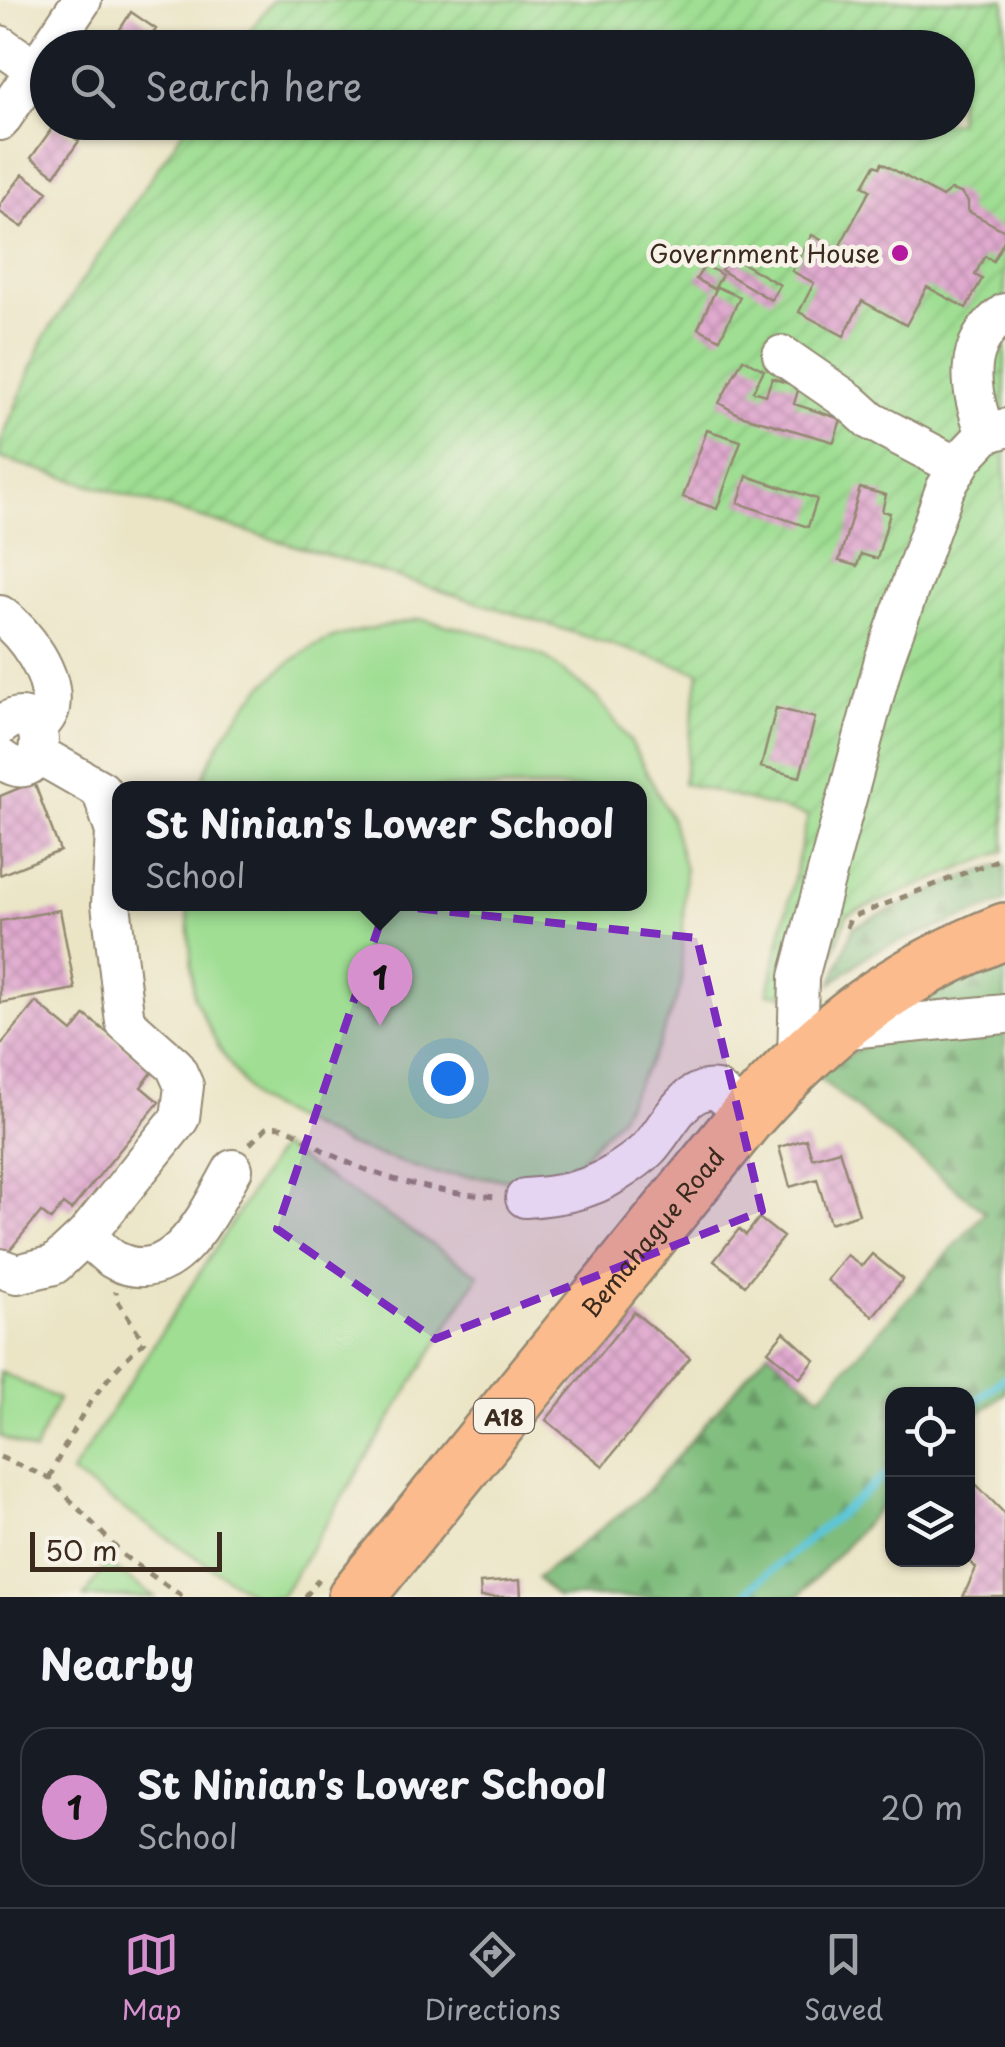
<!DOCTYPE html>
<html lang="en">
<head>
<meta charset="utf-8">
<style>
  body { margin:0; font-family:"Playpen Sans",sans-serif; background:#242831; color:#f1f3f6 }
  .controls { position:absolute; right:30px; bottom:30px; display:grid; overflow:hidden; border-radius:20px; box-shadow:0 2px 8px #0004 }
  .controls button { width:90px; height:90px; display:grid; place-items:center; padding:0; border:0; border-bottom:2px solid #363941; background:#171b24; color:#f1f3f6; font:50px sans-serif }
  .scale { position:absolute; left:30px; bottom:25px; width:192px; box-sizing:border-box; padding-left:10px; border:5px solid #3b2a1e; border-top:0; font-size:28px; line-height:35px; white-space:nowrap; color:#3b2a1e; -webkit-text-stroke:8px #f7f3e8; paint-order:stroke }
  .you { position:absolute; left:448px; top:1078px; width:35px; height:35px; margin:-25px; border:8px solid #fff; border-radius:50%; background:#1a73e8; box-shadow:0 0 0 15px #1a73e833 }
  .badge { display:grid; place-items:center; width:65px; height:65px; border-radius:50%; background:#d690ce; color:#111; font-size:32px; font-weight:700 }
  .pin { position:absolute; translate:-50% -82px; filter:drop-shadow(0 2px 5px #0008) }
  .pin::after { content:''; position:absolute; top:52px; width:35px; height:30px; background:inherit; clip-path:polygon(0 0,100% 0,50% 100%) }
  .popup { position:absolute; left:112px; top:781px; width:535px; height:130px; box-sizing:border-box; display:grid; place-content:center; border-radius:20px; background:#171b24; filter:drop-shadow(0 2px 8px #0005); font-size:32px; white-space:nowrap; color:#9ea1a6 }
  .popup b { font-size:38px; color:#f1f3f6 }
  .popup::after { content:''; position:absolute; left:50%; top:100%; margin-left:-20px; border:20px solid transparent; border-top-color:#171b24 }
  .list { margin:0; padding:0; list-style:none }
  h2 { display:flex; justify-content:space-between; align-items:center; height:130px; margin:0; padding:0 40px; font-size:42px }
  h2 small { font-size:32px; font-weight:400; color:#9ea1a6 }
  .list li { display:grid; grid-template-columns:65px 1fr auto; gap:30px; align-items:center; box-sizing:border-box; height:160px; margin:0 20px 20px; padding:0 20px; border:2px solid #363941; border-radius:30px }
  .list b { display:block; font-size:38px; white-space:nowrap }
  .list p { margin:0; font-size:32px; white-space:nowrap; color:#9ea1a6 }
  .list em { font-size:32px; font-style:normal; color:#9ea1a6 }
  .icon { flex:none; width:55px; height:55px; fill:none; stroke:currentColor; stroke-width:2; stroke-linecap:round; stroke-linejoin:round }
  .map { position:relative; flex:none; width:1005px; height:1597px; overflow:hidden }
  .search { position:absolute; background:#171b24; box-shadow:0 2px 8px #0004; left:30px; right:30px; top:30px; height:110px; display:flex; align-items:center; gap:25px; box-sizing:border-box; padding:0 35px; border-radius:55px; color:#9ea1a6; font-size:38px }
  .sheet { height:310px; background:#171b24 }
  nav { display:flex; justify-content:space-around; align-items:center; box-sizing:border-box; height:140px; border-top:2px solid #363941; background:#171b24; font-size:28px; color:#9ea1a6 }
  nav a { display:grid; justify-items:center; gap:5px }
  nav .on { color:#d690ce }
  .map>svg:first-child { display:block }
  .forest { fill:url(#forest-firs); stroke:#5d744e; stroke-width:2.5 }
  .park { fill:#9fde93; stroke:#6d8458; stroke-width:2.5 }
  .garden { fill:url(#garden-furrows); stroke:#6d8458; stroke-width:2.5 }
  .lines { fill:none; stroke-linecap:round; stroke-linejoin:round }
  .stream { stroke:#5dc6d8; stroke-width:8 }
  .building { fill:url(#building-cross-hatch) }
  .minor-casing { stroke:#938872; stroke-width:42 }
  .highway-casing { stroke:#938872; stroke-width:60 }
  .path { stroke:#938872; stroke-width:5; stroke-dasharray:8 8; stroke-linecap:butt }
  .minor { stroke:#fff; stroke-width:38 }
  .highway { stroke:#fbbb8c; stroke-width:55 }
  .marked { fill:#7b2cbf; fill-opacity:0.2; stroke:#7b2cbf; stroke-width:8; stroke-dasharray:20 12; stroke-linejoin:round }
  .poi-dot { fill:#b5179e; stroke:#f7f3e8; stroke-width:4 }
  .labels { text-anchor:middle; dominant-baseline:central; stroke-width:9; stroke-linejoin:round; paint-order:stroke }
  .shield { fill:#f7f3e8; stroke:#73665b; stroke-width:2.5 }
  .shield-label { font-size:22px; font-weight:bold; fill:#3b2a1e }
  .poi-label { font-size:25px; fill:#3b2a1e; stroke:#f7f3e8; text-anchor:end }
  .street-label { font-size:25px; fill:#3b2a1e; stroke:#f7f3e8 }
</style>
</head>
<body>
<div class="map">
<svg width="1005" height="1597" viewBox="0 0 1005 1597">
  <defs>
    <pattern id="forest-firs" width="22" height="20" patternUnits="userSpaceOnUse" patternTransform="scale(2.5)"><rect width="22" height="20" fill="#7fbd7d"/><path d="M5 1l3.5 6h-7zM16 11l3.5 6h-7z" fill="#699a66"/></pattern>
    <pattern id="garden-furrows" width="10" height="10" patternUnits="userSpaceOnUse" patternTransform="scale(2.5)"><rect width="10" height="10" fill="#9fde93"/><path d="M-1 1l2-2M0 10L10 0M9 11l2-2" fill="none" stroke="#8abf7e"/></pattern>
    <pattern id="building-cross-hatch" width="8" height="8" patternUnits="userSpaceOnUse" patternTransform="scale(2.5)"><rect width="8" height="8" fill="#e0aacf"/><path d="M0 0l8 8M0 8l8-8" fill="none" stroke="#c192b1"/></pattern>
  </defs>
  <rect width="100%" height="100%" fill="#f7f3e8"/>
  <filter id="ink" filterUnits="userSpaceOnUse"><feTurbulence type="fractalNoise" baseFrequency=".01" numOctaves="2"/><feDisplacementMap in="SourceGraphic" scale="20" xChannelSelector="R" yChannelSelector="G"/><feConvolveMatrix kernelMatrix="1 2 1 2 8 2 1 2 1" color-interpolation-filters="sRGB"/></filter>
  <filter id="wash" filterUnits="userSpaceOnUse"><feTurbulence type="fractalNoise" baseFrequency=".0048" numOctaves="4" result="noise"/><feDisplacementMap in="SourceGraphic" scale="40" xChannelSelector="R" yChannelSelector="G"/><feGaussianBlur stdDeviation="2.25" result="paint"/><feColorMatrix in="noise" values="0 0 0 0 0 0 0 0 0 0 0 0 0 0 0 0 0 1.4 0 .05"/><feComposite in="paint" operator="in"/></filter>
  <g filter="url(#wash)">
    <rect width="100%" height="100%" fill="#ebe5c6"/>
    <path class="forest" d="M1005 864V902L870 953 832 983 853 927 966 876Z
      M1005 956V1393L968 1422V1394H892V1495L798 1597H557L537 1578 642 1497 768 1351 821 1396 985 1212 815 1075 865 1046 917 994Z"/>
    <path class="park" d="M420 619 485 634 545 657 598 699 630 741 672 820 685 870 681 987 657 1048 619 1117 577 1163 537 1182 434 1173 347 1145 254 1100 219 1048 194 997 187 904H640V788H200C217 730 277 657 336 637 363 629 392 625 420 619Z
      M280 1147 479 1275 281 1597H256L71 1474Z
      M0 1372 58 1399 34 1452 0 1436Z
      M107 1564 155 1597H84Z"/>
    <path class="garden" d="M273 0H1005V851L847 915 823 984 801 997 768 993 808 816 683 783 699 672 343 560 0 458V444L45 336 188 123 958 122V48L238 47Z"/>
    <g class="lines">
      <path class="stream" d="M968 1408 1005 1377
        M744 1597 754 1585 892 1470"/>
    </g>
    <g id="blocks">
      <path class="building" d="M131 12 156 29 144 48H108Z
        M55 124 79 141 55 175 31 158Z
        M882 163 942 197 951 190 961 193 968 201V211L1005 231V239L993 261 985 256 980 265 975 275 982 279 966 308 927 287 906 325 862 301 844 336 799 312 814 283 792 271 812 235 838 249 870 190 863 186 875 165 880 167Z
        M23 174 48 192 22 227 0 212V205Z
        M730 256 780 285 771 300 721 270Z
        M705 265 722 275 714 289 696 279Z
        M717 287 740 297 720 339 698 328Z
        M743 359 764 370 753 391 766 395 772 378 799 387 794 404 841 419 834 442 740 415 719 403Z
        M707 430 741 441 717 509 683 497Z
        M747 476 817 499 808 527 738 503Z
        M860 488 886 495 882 511 890 513 877 559 861 554 857 566 839 561Z
        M776 708 815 718 800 777 761 767Z
        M34 782 60 851 0 875V796Z
        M60 910 75 989 0 1003V921Z
        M36 1002 72 1032 85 1015 154 1070 141 1087 159 1102 71 1210 63 1204 51 1220 41 1212 3 1258 0 1255V1046Z
        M806 1139 812 1158 839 1150 859 1214 830 1223 817 1179 790 1187 779 1147Z
        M759 1218 783 1237 745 1285 714 1261 739 1229 746 1235Z
        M872 1254 903 1279 873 1316 827 1280 847 1255 862 1266Z
        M634 1312 690 1358 603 1466 546 1420Z
        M784 1332 815 1360 800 1378 768 1351Z
        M968 1476 1005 1514V1597H963L976 1568 968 1559Z
        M520 1580 521 1597H481L480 1583Z"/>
    </g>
  </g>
  <g filter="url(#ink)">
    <use href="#blocks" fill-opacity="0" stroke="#938872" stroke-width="2.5"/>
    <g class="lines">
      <defs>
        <path id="minor" d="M0 45 35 69
          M50 48 82 0
          M0 121 48 51
          M782 355 850 402 871 421 958 467
          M986 434C969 390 961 344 1005 313
          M0 615C25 633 56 675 50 708 49 715 42 722 37 729
          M0 726C52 685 52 800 0 758
          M838 1030 1005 1014
          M797 1062 799 977 884 660 945 489 965 456 986 434 1005 428
          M525 1198C556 1196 589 1191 616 1173 627 1166 639 1158 648 1149 668 1129 683 1085 717 1090L748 1115
          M86 1235C95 1243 105 1256 116 1261 176 1290 210 1209 233 1169
          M0 1268 17 1274 54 1265 86 1235 180 1118 184 1086 175 1066 125 1022 111 904 115 832 101 790 38 754"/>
        <g id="highway">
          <path id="s1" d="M356 1597 748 1115C827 1026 895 975 1005 931"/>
        </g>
      </defs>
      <use href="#minor" class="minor-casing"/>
      <use href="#highway" class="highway-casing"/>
      <path class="path" d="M847 928 850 918 1005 857
        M250 1144 267 1127C292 1123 308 1143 330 1154 382 1180 439 1193 497 1197
        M0 1457 49 1478 124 1556 183 1597
        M49 1478C76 1422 97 1383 144 1342L116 1298V1291
        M305 1597 319 1579"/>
      <use href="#minor" class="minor"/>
      <use href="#highway" class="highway"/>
    </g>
  </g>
  <path class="marked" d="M386 905 697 938 762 1211 435 1339 277 1229Z"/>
  <circle class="poi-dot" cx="900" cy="253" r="10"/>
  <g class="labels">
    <rect class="shield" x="474" y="1399" width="60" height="34" rx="8"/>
    <g class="shield-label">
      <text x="504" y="1416">A18</text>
    </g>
    <g class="poi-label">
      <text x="880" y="253">Government House</text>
    </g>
    <g class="street-label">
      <text stroke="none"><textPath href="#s1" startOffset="470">Bemahague Road</textPath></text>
    </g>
  </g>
</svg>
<div class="controls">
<button><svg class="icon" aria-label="locate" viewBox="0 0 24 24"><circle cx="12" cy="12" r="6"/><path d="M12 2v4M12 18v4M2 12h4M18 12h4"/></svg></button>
<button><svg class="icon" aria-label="layers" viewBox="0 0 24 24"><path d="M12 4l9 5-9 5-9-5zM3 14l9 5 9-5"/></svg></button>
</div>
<div class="scale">50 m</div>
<div class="you"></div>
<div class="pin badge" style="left:380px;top:1026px">1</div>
<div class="popup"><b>St Ninian's Lower School</b>School</div>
<div class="search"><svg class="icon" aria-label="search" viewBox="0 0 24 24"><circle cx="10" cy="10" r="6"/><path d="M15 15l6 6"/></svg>Search here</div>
</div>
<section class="sheet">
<h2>Nearby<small></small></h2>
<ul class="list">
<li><span class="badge">1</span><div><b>St Ninian's Lower School</b><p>School</p></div><em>20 m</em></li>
</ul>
</section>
<nav>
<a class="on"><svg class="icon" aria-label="map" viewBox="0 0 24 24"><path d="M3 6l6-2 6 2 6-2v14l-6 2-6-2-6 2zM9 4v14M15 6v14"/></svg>Map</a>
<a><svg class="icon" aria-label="directions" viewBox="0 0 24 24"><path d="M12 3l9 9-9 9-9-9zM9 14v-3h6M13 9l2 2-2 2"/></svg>Directions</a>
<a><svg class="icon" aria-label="saved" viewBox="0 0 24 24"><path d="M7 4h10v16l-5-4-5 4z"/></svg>Saved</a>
</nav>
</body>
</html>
